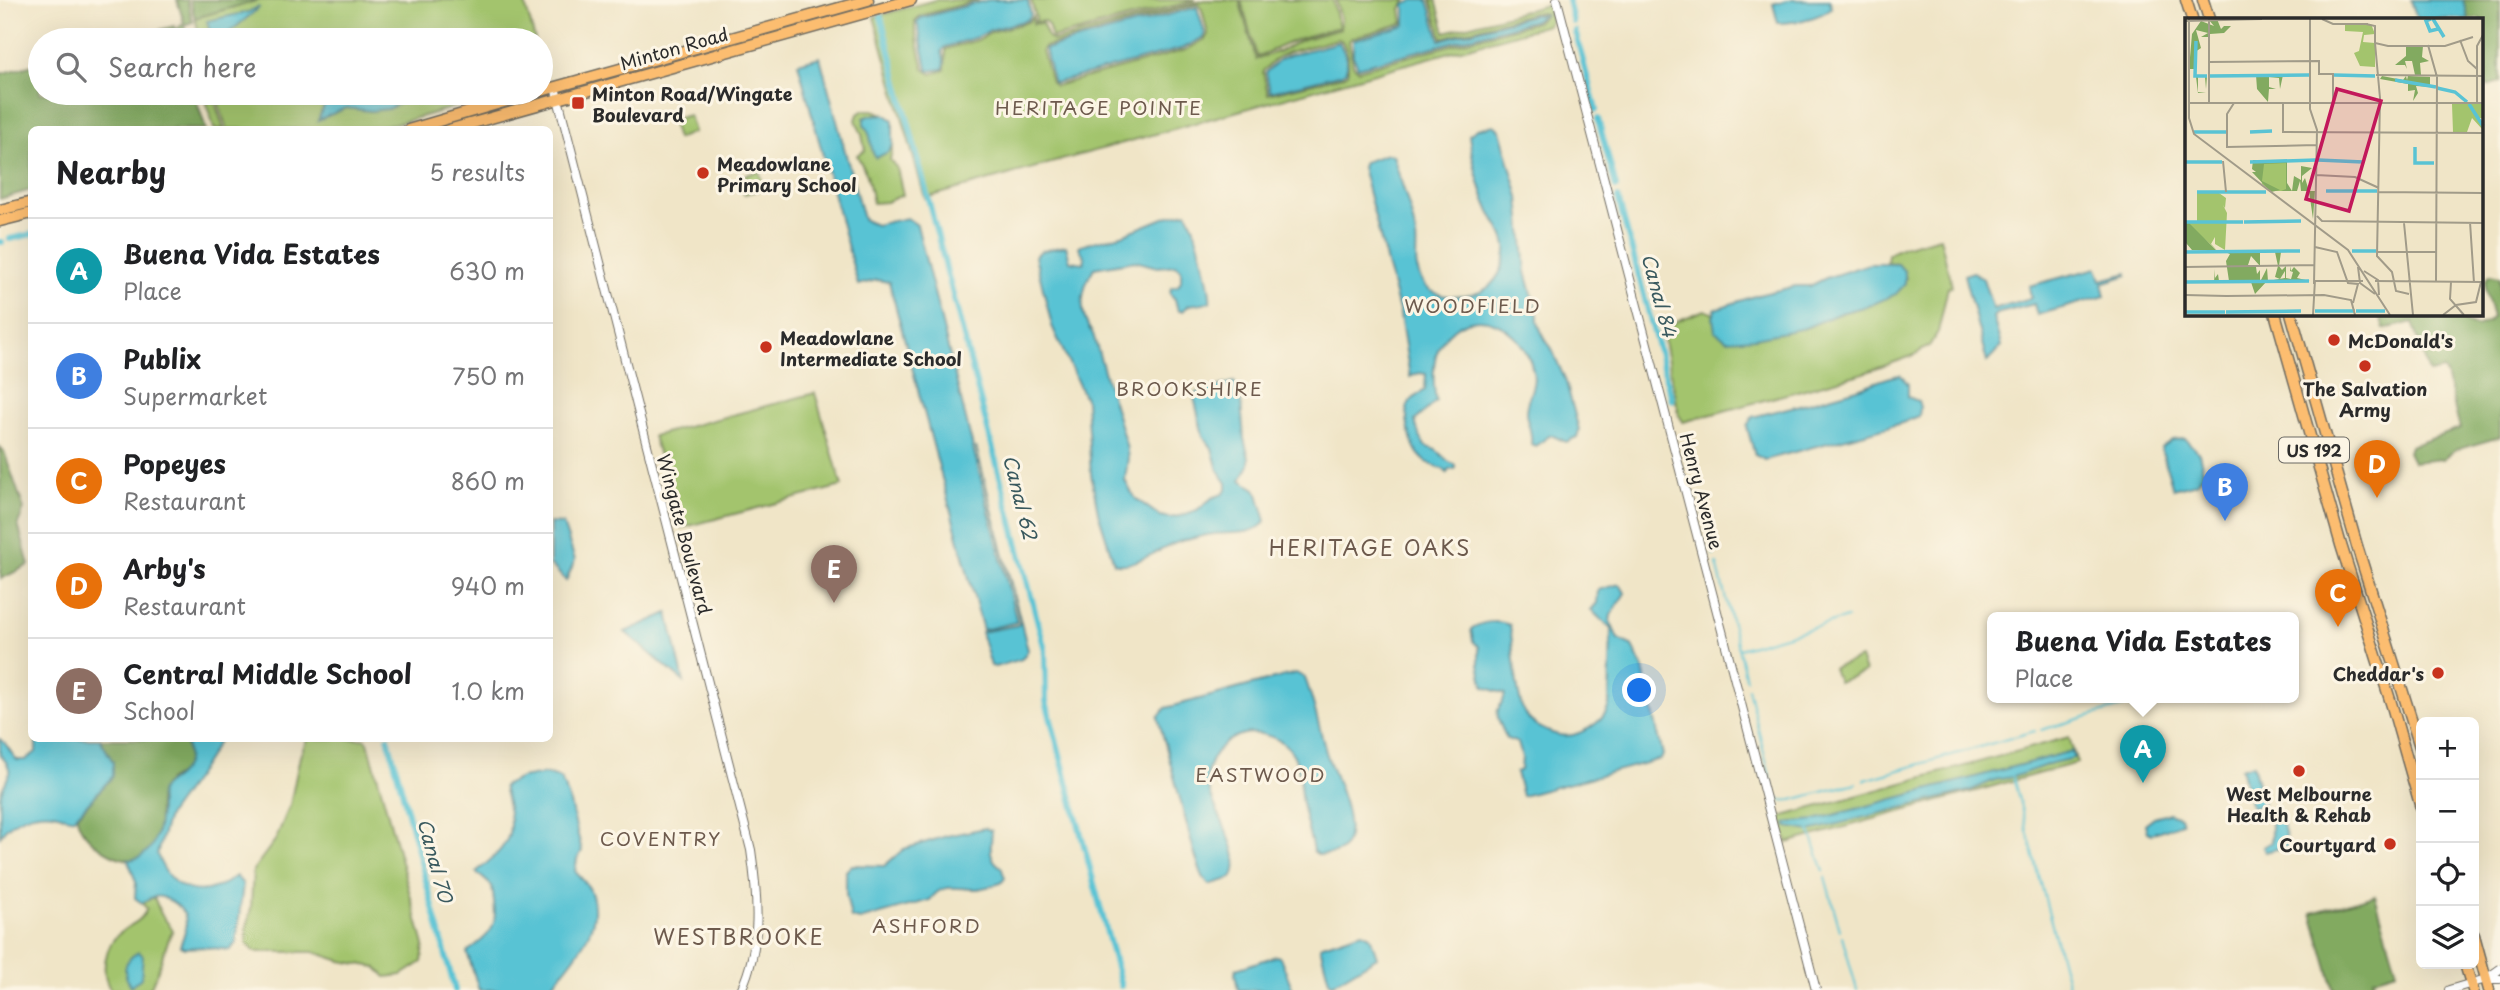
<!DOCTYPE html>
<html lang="en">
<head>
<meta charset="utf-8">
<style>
  body { margin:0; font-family:"Playpen Sans",sans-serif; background:#f2f2f2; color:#202124 }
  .controls { position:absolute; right:21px; bottom:21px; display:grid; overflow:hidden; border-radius:10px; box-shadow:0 7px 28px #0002 }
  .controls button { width:63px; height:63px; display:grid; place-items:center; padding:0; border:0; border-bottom:2px solid #e0e0e0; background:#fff; color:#202124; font:35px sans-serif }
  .you { position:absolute; left:1640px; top:691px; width:24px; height:24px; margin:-18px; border:5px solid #fff; border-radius:50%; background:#1a73e8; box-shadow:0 0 0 10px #1a73e833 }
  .badge { display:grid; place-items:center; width:46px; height:46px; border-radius:50%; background:#2563eb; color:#fff; font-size:23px; font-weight:700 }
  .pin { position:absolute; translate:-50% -58px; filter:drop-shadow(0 2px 4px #0008) }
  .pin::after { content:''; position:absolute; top:37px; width:24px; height:21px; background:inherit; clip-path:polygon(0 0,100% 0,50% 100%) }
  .popup { position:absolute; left:1987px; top:612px; width:312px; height:91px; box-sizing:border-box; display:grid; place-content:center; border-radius:10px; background:#fff; filter:drop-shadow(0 2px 5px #0005); font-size:23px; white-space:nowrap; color:#757577 }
  .popup b { font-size:26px; color:#202124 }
  .popup::after { content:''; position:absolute; left:50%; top:100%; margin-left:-14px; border:14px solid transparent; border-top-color:#fff }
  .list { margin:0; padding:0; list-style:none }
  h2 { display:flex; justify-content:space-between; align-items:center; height:91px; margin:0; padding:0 28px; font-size:30px }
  h2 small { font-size:23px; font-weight:400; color:#757577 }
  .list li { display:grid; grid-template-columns:46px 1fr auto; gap:21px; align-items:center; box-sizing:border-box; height:105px; padding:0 28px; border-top:2px solid #e0e0e0 }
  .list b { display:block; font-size:26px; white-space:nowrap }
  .list p { margin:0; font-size:23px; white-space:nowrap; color:#757577 }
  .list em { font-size:23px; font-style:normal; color:#757577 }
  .icon { flex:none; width:38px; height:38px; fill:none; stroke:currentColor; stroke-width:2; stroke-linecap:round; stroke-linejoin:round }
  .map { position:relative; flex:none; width:2500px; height:990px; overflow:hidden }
  .search { position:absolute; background:#fff; box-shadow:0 7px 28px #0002; left:28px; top:28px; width:525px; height:77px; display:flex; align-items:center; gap:18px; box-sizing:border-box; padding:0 24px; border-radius:38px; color:#757577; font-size:26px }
  .panel { position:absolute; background:#fff; box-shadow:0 7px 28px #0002; left:28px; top:126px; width:525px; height:616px; border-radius:10px }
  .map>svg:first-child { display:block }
  .green { fill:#a3c46d; stroke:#67784c; stroke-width:2; fill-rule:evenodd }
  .forest { fill:#82aa60; stroke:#566a46; stroke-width:2 }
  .water { fill:#59c3d4; stroke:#427780; stroke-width:2 }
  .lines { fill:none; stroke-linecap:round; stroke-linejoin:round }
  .stream { stroke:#59c3d4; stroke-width:2 }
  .canal { stroke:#59c3d4; stroke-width:6 }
  .minor-casing { stroke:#706c62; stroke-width:10 }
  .major-casing { stroke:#706c62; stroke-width:13 }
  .minor { stroke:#fff; stroke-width:8 }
  .major { stroke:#fcbd6f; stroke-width:10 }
  .poi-dot { fill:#c8321e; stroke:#fcf5e5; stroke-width:2.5 }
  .labels { text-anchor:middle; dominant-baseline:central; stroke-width:6; stroke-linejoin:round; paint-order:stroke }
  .shield { fill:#fcf5e5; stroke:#6a6863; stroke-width:2 }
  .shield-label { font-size:16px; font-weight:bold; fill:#2b2b2b }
  .street-label { font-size:18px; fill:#2b2b2b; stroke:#fcf5e5 }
  .poi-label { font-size:18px; font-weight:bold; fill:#2b2b2b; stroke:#fcf5e5; text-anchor:start }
  .neighbourhood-label { font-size:19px; letter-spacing:2px; fill:#6d5a4d; stroke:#fcf5e5 }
  .water-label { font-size:19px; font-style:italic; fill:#39595e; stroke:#fcf5e5 }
  .quarter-label { font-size:21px; letter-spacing:2px; fill:#6d5a4d; stroke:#fcf5e5 }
  .inset-river { fill:none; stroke:#59c3d4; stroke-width:3.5 }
  .inset-road { fill:none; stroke:#a19b89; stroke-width:2 }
  .view { fill:#c2185b; fill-opacity:0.15; stroke:#c2185b; stroke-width:3.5 }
  .inset-edge { fill:none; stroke:#2b2b2b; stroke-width:3.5 }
</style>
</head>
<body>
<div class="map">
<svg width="2500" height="990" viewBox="0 0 2500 990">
  <rect width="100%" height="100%" fill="#fcf5e5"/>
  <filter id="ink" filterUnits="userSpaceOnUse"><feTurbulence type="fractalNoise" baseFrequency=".0143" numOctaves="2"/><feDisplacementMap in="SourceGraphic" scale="14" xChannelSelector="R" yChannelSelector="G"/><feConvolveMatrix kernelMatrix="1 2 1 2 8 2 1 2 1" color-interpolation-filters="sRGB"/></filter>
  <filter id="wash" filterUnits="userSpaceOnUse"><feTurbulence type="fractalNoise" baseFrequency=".00686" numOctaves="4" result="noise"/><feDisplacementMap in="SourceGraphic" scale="28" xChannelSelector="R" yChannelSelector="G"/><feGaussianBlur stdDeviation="1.57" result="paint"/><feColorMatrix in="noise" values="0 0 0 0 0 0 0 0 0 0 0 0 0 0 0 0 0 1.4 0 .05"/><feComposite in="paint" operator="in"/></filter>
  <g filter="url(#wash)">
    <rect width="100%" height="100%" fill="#f0e5c7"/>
    <path class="green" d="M259 0H524L535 40H200L195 18Z
      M935 0H979L920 16 915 21V30L924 69 932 74 945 70 946 49 981 39 991 32 1028 22 1033 17V24L1042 23 1049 39 1053 41 1205 0H1239L1256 59 1280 51 1301 40 1340 29 1341 20 1336 0H1407L1401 9 1403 23 1352 38 1349 41 1353 65 1358 70 1536 22 1545 15 1544 13H1533L1442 38 1431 0H1436L1445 32 1547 5 1551 18 1548 25 925 198 874 17ZM1198 4 1202 10 1208 34 1205 39 1186 50 1055 86 1051 82 1042 50 1044 47ZM1338 39 1342 41 1348 55V73L1343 76 1268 94 1263 71 1278 57 1289 52Z
      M1031 0H1196L1052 38 1048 25 1044 21 1035 22 1036 18Z
      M1241 0H1333L1339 27 1300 38 1257 57Z
      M204 93H212L224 129H214Z
      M215 93H504L402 122 364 130 227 129Z
      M864 110H873L884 114 872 115 864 118V124L871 135 879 156 893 145 890 160 897 168 903 195 886 202 873 203 867 175 857 155 865 150 862 135 856 120 858 114Z
      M689 115 694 132 677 139 671 120Z
      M759 171 764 189 744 194 740 177Z
      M1940 237 1952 286 1948 287 1938 332 1929 346 1912 356 1864 373 1683 422 1679 415 1662 332 1679 320 1705 310 1714 314 1713 319 1786 331 1805 328 1840 313 1871 305 1906 278 1898 264 1887 263 1888 254 1903 247Z
      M815 393 842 486 681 528 653 436Z
      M1860 658 1865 672 1838 682 1833 668Z
      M2069 737 2077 763 1787 843 1780 817Z
      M307 739H365L368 742 424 945 422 962 402 975 386 977 376 967 341 961 314 952H255L247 944 246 931 251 908 253 870 276 839 290 805 300 756Z
      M154 897 161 914 173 930C163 949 160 971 149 990H111C99 974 105 944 121 932 133 922 138 925 147 909L142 903Z"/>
    <path class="forest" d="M177 0H187L193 22 184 25 188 40H181L178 28 184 23Z
      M190 0H259L195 18Z
      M2463 0H2500V82L2487 86 2481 64V19H2468Z
      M174 26 178 40H123Z
      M40 63V93H194L206 129 32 130 31 190 0 199V74Z
      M2490 275 2500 277V437L2455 450 2443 459 2413 462 2408 452 2410 446 2460 429 2446 375 2443 370 2429 373 2413 322 2384 329 2379 313H2460L2466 323 2476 327 2488 322 2493 317 2485 289 2486 279Z
      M0 447 4 451 24 509 18 524 29 565 1 579Z
      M100 739H185C197 784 169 768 161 791 155 807 164 829 153 844 149 850 144 857 138 859 117 865 78 837 77 816L113 776V762Z
      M2375 895 2397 971 2373 978 2376 990H2334L2312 913Z"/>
    <path class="water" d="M988 0H1028L1031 15 1027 20 990 30 980 36 945 47 942 51 945 64 943 69 929 71 927 68 917 22 921 18Z
      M1414 0H1428L1440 40 1533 15H1543L1535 20 1358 67 1353 56V40L1405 25V5Z
      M1787 0H1830L1831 8C1820 18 1794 23 1778 23L1773 4Z
      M2411 0H2463L2468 19H2417Z
      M258 7 259 8 220 40H212L207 21 248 12Z
      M1197 7 1205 34 1204 37 1184 48 1055 83 1053 82 1045 49Z
      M1339 42 1346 56V71L1342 74 1270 92 1266 72 1280 59 1290 55Z
      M820 57 863 219 875 225 907 218 917 225 1017 622 983 630 889 282 877 280 858 285 798 63Z
      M332 93H420L388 109 371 111 346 108 318 120 328 97Z
      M884 114 893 120V145L888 152 876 158C868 150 875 138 864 125V118L872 115Z
      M1494 125 1500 130 1519 197 1526 272 1538 316C1536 324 1546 342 1551 347L1566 382 1579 430 1577 437 1566 442 1551 435 1535 446 1531 444C1533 432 1527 424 1526 413 1526 397 1537 386 1533 371 1524 327 1472 298 1442 342 1431 359 1433 382 1436 401L1415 421 1419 435 1425 446 1436 450 1448 461 1455 465V469L1449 470 1447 473 1443 469C1433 467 1421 460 1416 450 1411 441 1404 416 1408 406 1411 398 1419 394 1425 390L1426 374 1419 373 1410 377 1400 314 1362 167 1364 162 1387 154 1393 155C1400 181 1412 209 1416 237 1418 255 1412 265 1423 283 1435 301 1471 299 1487 288 1499 279 1507 261 1506 246 1504 233 1496 223 1490 212 1480 190 1472 160 1469 135L1477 129Z
      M1186 212C1194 218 1212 292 1210 302L1189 305 1183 311H1178L1175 299 1170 294 1171 288 1178 286 1181 281V269L1176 265 1157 267 1135 261 1094 268C1081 289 1077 313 1093 334L1126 445 1128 458 1125 480 1130 490 1136 499 1160 516 1170 518 1184 515 1197 510 1212 498 1223 494 1227 489V483L1218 470 1212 448 1203 436 1194 397 1196 393 1234 382 1240 390 1244 439 1249 458V465L1241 480 1255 489 1258 494 1266 521C1255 536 1230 532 1214 534 1203 535 1192 539 1181 541 1164 546 1131 570 1114 563L1098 512 1091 474 1086 401 1052 326 1035 256 1041 251 1066 246 1070 261 1084 263 1085 258 1079 247 1080 245 1122 235 1166 217Z
      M1869 264H1898L1905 272V284L1896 294 1871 305 1840 313 1805 328 1755 338 1727 340 1715 331 1713 319 1715 309 1758 295 1796 286H1810L1826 278Z
      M2097 268 2101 280 2128 273V275L2102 283 2105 296 2037 315 2034 304 1996 314 1993 317 2001 346 1987 362 1964 275 1973 272 1983 279 1993 309 2031 298 2029 286Z
      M1900 375 1908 384V397L1918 401 1920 407 1919 416 1902 423 1765 460 1755 455 1747 427 1752 417C1786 409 1820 400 1854 390 1869 386 1884 377 1900 375Z
      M2185 439 2199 453 2204 474 2196 483 2173 489 2161 448 2172 440Z
      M976 447 1028 650 1022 659 995 667 991 666 981 632 1018 625 1020 622Z
      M550 523 563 524 575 560 566 581 550 564Z
      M1620 584 1625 593 1611 615 1610 621 1618 639 1631 645 1642 665 1663 755 1661 759 1522 796 1516 772 1521 770 1522 757 1518 743 1507 739C1504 732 1495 717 1498 710 1500 704 1504 702 1505 694L1484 687 1479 665V647L1473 641 1471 629C1482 621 1498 620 1510 625 1513 645 1516 701 1526 716 1531 722 1540 728 1547 731 1558 736 1568 738 1579 733 1591 728 1605 719 1609 705L1611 629 1591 610 1597 603 1598 590Z
      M668 613 684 682 625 632Z
      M1296 673 1305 678C1314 702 1319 727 1326 752 1333 775 1359 823 1344 847 1340 854 1327 854 1319 855L1313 851C1310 835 1305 819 1302 803 1299 787 1302 771 1294 756 1283 735 1252 728 1233 738 1219 745 1208 761 1207 777 1206 803 1248 853 1232 878L1209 885C1200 876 1200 866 1195 855L1158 717 1166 708Z
      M0 739C7 743 11 754 17 760H25L36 752V739H100L113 762V776L74 818C67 819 65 816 58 814 36 809 12 818 0 836 0 824 0 808 0 796 5 777 18 773 0 755Z
      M185 739H220L198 774 168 816 157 854C171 894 203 901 236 876L243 884 236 943 230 950 204 947 184 948 180 946C183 937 188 927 185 917 182 906 164 894 153 897 149 898 146 901 142 903L135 898 136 882 128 860C156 857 160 828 160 804 160 799 158 793 162 788 162 787 170 781 171 781 189 767 190 760 185 739Z
      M2072 751 2074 758 2052 763 2013 777 1995 780 1969 791 1810 831 1787 827 1786 823 1815 820Z
      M2253 764 2263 804 2252 808 2241 768Z
      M544 774 560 778 568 795 582 851 577 859 575 871C579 876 585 882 589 888 608 927 570 962 548 990H479L467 952C499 928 497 925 492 886L476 872C515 841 515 833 503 786L521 778Z
      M2168 813 2180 817 2182 823 2151 834 2147 832 2145 824 2154 817Z
      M2275 819 2282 820 2288 846 2265 852 2263 847 2271 842V823Z
      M985 828 992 831C991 846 987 858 1001 867L1005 878 1001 883C993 885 981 890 972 889 954 888 942 883 930 900L860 920 851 918 846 895V871L852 865 884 866 904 849 947 836Z
      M1362 932 1370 936 1377 957 1332 984 1329 981 1320 946Z
      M139 952 143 956 141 978 131 986C121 972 124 959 139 952Z
      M1276 956 1280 957 1293 990H1238L1235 973 1236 969Z"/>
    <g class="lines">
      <path class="stream" d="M1703 509 1714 555
        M1717 564 1746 679
        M1739 649 1847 618
        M1748 688 1774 793C1779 802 1783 801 1792 800L1856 783
        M2041 730 2155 697
        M2013 777 2069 990
        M1865 780 2035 731
        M1810 831 1824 871
        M1825 877 1840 930
        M1842 936 1857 990"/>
      <path class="canal" d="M1568 0 1573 22
        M881 17 1045 650 1046 701 1121 986
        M1575 31 1596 110
        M1598 119 1616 187
        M1618 198 1672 400
        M10 239 32 234
        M0 242H2
        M388 738 455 990"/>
    </g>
  </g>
  <g filter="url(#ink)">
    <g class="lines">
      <defs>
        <path id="minor" d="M1557 0 1816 990
          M555 87 751 850C758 898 762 945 741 990
          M2486 979 2500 969
          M2449 990 2486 979H2500"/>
        <path id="major" d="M2186 0 2192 19
          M2203 0 2209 19
          M541 91 868 0
          M408 130 534 93
          M448 130 911 0
          M0 210 32 202
          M0 221 32 213
          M2275 313 2341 545 2392 706 2421 808
          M2291 313 2357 546 2421 750
          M2474 935 2489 990
          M2465 964 2473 990"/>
      </defs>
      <use href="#minor" class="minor-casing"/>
      <use href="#major" class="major-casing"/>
      <use href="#minor" class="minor"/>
      <use href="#major" class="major"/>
    </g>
  </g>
  <g class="poi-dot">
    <rect x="571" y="96" width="14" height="14" rx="3.5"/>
    <circle cx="703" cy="173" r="7"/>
    <circle cx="2334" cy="340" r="7"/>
    <circle cx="766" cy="347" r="7"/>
    <circle cx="2365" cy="366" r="7"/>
    <circle cx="2438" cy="673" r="7"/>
    <circle cx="2299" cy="771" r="7"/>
    <circle cx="2390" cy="844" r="7"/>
  </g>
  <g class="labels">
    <rect class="shield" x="2279" y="437.5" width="70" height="25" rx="5"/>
    <g class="shield-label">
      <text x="2314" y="450">US 192</text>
    </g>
    <g class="street-label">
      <text transform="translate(674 48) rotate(-16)">Minton Road</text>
      <text transform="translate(1702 491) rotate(75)">Henry Avenue</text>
      <text transform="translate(685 534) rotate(75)">Wingate Boulevard</text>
    </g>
    <g class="poi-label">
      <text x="592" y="93">Minton Road/Wingate<tspan x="592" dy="21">Boulevard</tspan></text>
      <text x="717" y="163">Meadowlane<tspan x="717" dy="21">Primary School</tspan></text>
      <text x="780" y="337">Meadowlane<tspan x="780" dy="21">Intermediate School</tspan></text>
      <text x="2348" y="340">McDonald's</text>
      <text x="2365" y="388" text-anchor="middle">The Salvation<tspan x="2365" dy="21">Army</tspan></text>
      <text x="2424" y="673" text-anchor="end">Cheddar's</text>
      <text x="2299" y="793" text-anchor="middle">West Melbourne<tspan x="2299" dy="21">Health &amp; Rehab</tspan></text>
      <text x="2376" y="844" text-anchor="end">Courtyard</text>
    </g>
    <g class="neighbourhood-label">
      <text x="1099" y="107">HERITAGE POINTE</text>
      <text x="1473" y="305">WOODFIELD</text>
      <text x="1190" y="388">BROOKSHIRE</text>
      <text x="1261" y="774">EASTWOOD</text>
      <text x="661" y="838">COVENTRY</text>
      <text x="927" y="925">ASHFORD</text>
    </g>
    <g class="water-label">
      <text transform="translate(1660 295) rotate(75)">Canal 84</text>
      <text transform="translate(1021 497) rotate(76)">Canal 62</text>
      <text transform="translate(436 860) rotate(75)">Canal 70</text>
    </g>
    <g class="quarter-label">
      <text x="1370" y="547">HERITAGE OAKS</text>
      <text x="739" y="936">WESTBROOKE</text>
    </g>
  </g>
  <g transform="translate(2185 18)">
    <rect width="298" height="298" fill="#f0e5c7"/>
    <path d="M186 6 190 16 179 17 178 24 190 25V49L175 48 169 35 174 33 178 14 160 13V7ZM267 86H297V100H293L297 106V111L287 100 282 114H268ZM74 145H101V173H85L77 166 75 147 73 153 69 149ZM12 174H42L34 175 41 180 40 190 38 187 42 195 40 232 30 226V219L26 226 32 232 1 205 12 204Z" fill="#a3c46d"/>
    <path d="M32 1 36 11 39 8H46L39 15 25 16 24 19H16L23 15 11 12 16 30 10 34 11 58H22L21 71 20 59H13V74H21L13 75 10 51H4L7 16 16 3 29 8 24 2ZM221 28H238L237 39 244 43 235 45 236 57H230L227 43H220L222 51 220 47H210L221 38ZM71 57H98L95 71 94 60 84 59V69L91 71H84L83 84 72 71ZM197 58 218 62 221 58 222 62 223 58 245 59V69L231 68 233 75 228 83 230 72 223 73V66L195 61ZM68 142 102 143V165L107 173 109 158 116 162V148L127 150 117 158V165L120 160 124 173H130L128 201 124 173H116L115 163 112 173H96L101 171V145L79 146 77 163 95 172 86 174 67 154H71L67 151ZM1 205H4L31 232H7L1 225ZM40 234H75V248L66 238 63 247 71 249 72 256 75 252V264L82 250 83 263 100 260V253L95 261 90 259 93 248 90 234H96L94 248 97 252 101 248V260L106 261 108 254 105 253V248L106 253 109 249 115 255 112 260 125 263 126 276 125 263H82L70 276 66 264H29L30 251V260L33 256 34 263H44L41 243 45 236Z" fill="#82aa60"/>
    <path class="inset-river" d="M246 1 241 3 245 13 253 11M248 1 259 19M11 23 10 58H22M149 57 190 58M25 58 124 57M210 62 251 69M252 70 270 74 282 84M284 86 298 108M9 114H42M65 114 87 113M230 129V145H249M133 142 178 144M0 144H37M65 144 131 142M141 173H192M12 174H81M0 204H58M59 204 116 203M167 233H191M0 234 115 233M0 264 124 263M130 293H170M171 293H200M0 294H40M41 294 116 293"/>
    <path class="inset-road" d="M4 1V100L9 116 163 232 205 297M24 1V85M125 1V91L132 112 129 266M137 1 148 6H183M1 3 77 1M181 6 190 8V25L203 28H260L288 19M275 22 283 43 292 51M190 25 195 80 192 238 207 254 211 273 224 276M243 27 252 59 251 264M24 44 134 43V56H148V85M191 57 298 58M98 84V114L298 115M5 85H298M49 85 42 96V129L132 127M292 85V28L298 17M38 143 41 174M131 157 170 159 194 170M194 174 298 175M132 198 137 203 298 205M285 204 289 265M219 205 228 297M130 229 152 234 163 265 173 266 168 285M192 234H251M0 249 130 247M173 249 175 265 190 276M179 253 193 262 194 277M129 263H178M190 263 298 264M266 264 265 281 279 297M0 277 42 278M40 278 139 277 166 282 170 297M128 297 130 262M258 297 271 287 291 284 296 264"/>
    <path class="view" d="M152 71 196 83 164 193 121 181Z"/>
    <rect width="298" height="298" class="inset-edge"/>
  </g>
</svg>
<div class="controls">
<button>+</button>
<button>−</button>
<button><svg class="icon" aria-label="locate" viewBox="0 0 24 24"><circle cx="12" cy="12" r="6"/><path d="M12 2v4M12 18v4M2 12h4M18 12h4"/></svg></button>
<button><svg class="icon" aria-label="layers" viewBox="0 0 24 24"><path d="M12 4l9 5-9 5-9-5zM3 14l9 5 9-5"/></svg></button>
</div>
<div class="you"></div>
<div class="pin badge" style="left:2143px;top:783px;background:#0f9aa8">A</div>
<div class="popup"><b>Buena Vida Estates</b>Place</div>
<div class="pin badge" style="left:2225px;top:521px;background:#3f7fe0">B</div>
<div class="pin badge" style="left:2338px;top:627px;background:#e8710a">C</div>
<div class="pin badge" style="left:2377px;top:498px;background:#e8710a">D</div>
<div class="pin badge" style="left:834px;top:603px;background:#8d6e63">E</div>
<div class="search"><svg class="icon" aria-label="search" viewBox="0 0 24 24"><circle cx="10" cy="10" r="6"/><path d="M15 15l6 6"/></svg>Search here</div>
<section class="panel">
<h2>Nearby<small>5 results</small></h2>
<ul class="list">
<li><span class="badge" style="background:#0f9aa8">A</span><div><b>Buena Vida Estates</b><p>Place</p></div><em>630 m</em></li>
<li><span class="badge" style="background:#3f7fe0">B</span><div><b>Publix</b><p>Supermarket</p></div><em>750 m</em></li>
<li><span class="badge" style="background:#e8710a">C</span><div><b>Popeyes</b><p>Restaurant</p></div><em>860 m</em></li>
<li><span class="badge" style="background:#e8710a">D</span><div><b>Arby's</b><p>Restaurant</p></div><em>940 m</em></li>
<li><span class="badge" style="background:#8d6e63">E</span><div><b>Central Middle School</b><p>School</p></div><em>1.0 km</em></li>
</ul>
</section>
</div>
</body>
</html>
